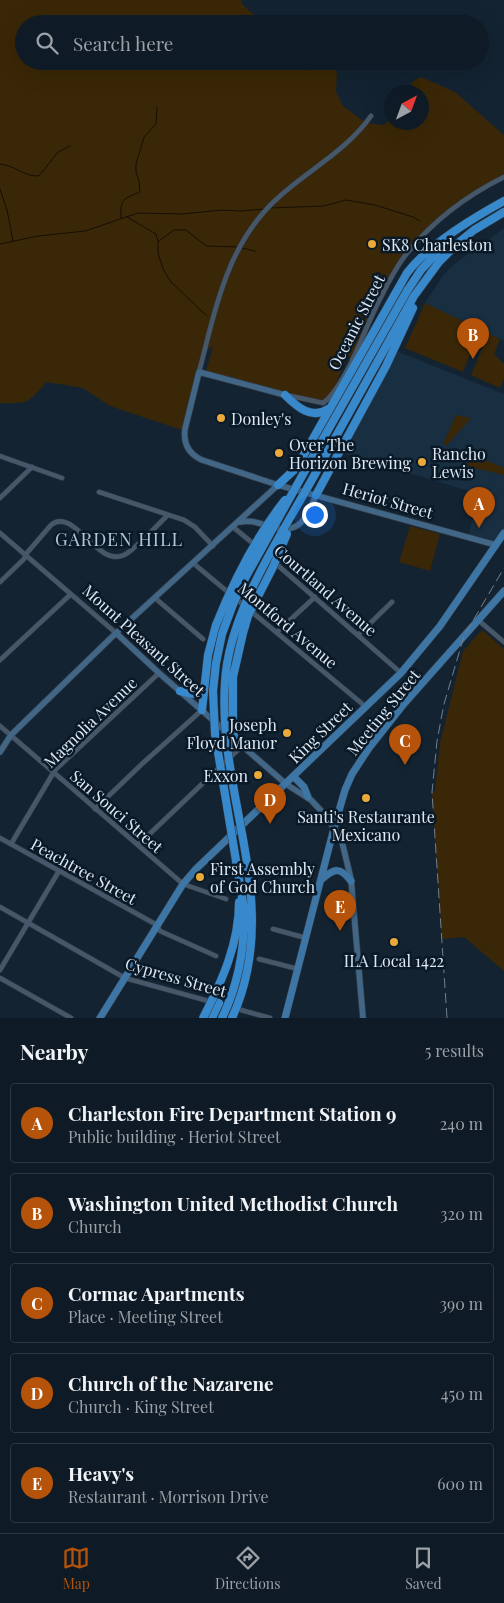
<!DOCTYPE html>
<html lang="en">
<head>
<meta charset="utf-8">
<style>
  body { margin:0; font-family:"Playfair Display",serif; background:#1c2732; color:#f1f3f6 }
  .compass { position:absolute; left:384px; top:85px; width:45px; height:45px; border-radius:50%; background:#0e1a25; box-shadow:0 5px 20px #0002; rotate:41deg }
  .you { position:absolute; left:314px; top:514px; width:18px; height:18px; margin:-12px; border:4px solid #fff; border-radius:50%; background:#1a73e8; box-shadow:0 0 0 8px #1a73e833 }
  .badge { display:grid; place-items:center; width:32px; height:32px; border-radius:50%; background:#b45309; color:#fff; font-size:16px; font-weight:700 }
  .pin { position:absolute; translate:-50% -41px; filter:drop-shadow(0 1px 2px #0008) }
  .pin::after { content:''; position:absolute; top:26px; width:18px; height:15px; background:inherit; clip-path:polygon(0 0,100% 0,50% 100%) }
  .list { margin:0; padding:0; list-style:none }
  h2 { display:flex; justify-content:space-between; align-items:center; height:65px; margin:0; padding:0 20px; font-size:21px }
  h2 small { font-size:16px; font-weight:400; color:#9ba1a7 }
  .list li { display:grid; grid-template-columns:32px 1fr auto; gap:15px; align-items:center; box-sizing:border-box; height:80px; margin:0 10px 10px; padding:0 10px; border:1px solid #2e3842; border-radius:5px }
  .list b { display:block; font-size:19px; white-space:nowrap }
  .list p { margin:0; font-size:16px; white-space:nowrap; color:#9ba1a7 }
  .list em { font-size:16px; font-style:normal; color:#9ba1a7 }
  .icon { flex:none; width:28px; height:28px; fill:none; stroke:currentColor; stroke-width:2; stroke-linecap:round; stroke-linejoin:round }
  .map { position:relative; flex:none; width:504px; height:1018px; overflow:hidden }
  .search { position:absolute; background:#0e1a25; box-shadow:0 5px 20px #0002; left:15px; right:15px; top:15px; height:55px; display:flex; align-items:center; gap:12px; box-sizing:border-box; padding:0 18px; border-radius:28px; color:#9ba1a7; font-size:19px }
  .sheet { height:515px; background:#0e1a25 }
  nav { display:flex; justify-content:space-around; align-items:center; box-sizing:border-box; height:70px; border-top:1px solid #2e3842; background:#0e1a25; font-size:14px; color:#9ba1a7 }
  nav a { display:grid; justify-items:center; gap:2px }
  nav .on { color:#b45309 }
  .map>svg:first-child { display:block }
  .built { fill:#182e41 }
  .green { fill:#3a2707 }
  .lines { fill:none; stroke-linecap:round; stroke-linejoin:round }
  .stream { stroke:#160f05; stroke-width:1 }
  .street-casing { stroke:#323c49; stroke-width:5.5 }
  .secondary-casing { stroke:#323c49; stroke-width:7 }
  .primary-casing { stroke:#323c49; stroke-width:8 }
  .highway-casing { stroke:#323c49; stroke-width:9 }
  .street { stroke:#455768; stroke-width:4.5 }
  .secondary { stroke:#416686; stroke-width:5.5 }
  .primary { stroke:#3d75a4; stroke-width:7 }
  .highway { stroke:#3789cc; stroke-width:8 }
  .rail { stroke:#73808c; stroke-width:1; stroke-dasharray:10 5; stroke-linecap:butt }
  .highway-bridge-casing { stroke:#323c49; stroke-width:9; stroke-linecap:butt }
  .highway-bridge { stroke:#3789cc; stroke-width:8 }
  .poi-dot { fill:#eba939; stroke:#0a1927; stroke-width:2 }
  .labels { text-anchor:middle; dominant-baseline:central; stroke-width:5; stroke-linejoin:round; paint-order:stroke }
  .poi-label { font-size:16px; fill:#dee8f2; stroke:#0a1927; text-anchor:start }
  .street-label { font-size:16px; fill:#dee8f2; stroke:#0a1927 }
  .neighbourhood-label { font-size:18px; letter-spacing:1px; fill:#b0c5d8; stroke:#0a1927 }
</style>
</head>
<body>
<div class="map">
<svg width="504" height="1018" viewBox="0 0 504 1018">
  <rect width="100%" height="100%" fill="#132331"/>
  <path class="built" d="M504 228V341L425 303 442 277 452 266Z
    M394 350 504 394V532L495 545 468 537 479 494 338 452Z"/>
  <path class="green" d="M0 0H241V3L257 18 260 24H24V61H282C289 67 301 71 310 70 321 69 328 62 337 72L336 92 343 106 366 123 383 125 391 120 392 122H422V92H410L412 82 421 77 455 92 504 135V177L457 205 407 253 391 278 353 358 347 356 336 384 325 402 206 371 213 346 204 352 185 431 110 406 83 388 46 382C29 403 28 404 0 403Z
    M425 303 500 339 494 354 504 364V379L500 388 471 375 483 347 474 343 463 372 405 348Z
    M456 415 471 418 447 445 443 444Z
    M476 452V456L504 468V475L467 466V459Z
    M410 526 440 534 430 571 399 562Z
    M482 630 504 649V971L464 937 442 939 432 792 435 791 440 743 463 651Z"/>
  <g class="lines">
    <path class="stream" d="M0 164C14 165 25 177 39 176L58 152 70 146
      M0 189 7 210 13 241
      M271 208 324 206 346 200 375 205 413 217 420 221
      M127 217 156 234 158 241V253L163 269 171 282 207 316
      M121 218C120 199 123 199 140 192L139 181 136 172V164L144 137 156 124 157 107
      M159 241 174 230H186L206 246 238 247
      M0 244 38 236 85 231 138 213 182 214 222 210 241 211 265 209
      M242 248 255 251"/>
    <defs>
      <path id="street" d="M199 372C216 308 227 242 280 196 310 169 347 150 371 116
        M286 395 323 403 328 399C352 371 362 334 379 301 387 285 396 266 408 252 434 220 468 195 504 177
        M0 456 62 478
        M99 492 184 520 195 527 213 546
        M0 498 32 467
        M233 527 255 545
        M0 533 116 633
        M274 562 401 673
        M193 563 366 707
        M0 582 24 559 26 554 51 525C74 506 97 568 124 555 135 550 158 524 168 515
        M155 598 203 639
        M478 620 504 642
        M277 632 315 597
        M358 635 392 602
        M0 660 71 594
        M0 726 183 884 226 899
        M95 809 143 763 202 710
        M0 838 157 925 160 931 216 956
        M11 844 55 770 159 673
        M138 845 242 746
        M0 907 125 978 270 1018
        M273 929 306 938
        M259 959 298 969
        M0 970 59 871
        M0 978 71 1018"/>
      <path id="secondary" d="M285 395 199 372 185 429C183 444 189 454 202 460L278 485 496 545
        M240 522C249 520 258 522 267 526 299 536 305 521 316 495
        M116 633 159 673 286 784 311 800 327 817 342 842 351 879 363 1018
        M0 752 11 735 116 633 278 485"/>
      <path id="primary" d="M294 777 304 787 308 797
        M322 879C335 868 340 867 351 881
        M100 1018 183 884 196 869 401 673 440 626 504 533
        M285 1018 334 828 345 790 352 774 369 748 403 705 504 591"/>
      <path id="highway" d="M285 395C297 407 312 420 328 409
        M320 465 414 296 439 262 458 243 474 230 504 212
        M302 476 407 291 421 270 445 244
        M278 485 294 470 302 458 407 273C429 244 473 218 504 201
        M316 495 386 366 413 308
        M180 691 193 694 204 688
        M202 710 208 655 216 625
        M233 725 234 738
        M212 1018 219 1003"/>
    </defs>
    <use href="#street" class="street-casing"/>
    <use href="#secondary" class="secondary-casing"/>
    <use href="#primary" class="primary-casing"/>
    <use href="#highway" class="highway-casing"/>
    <use href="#street" class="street"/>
    <use href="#secondary" class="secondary"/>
    <use href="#primary" class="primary"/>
    <use href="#highway" class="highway"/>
    <path class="rail" d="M447 1018 432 792 437 741 444 704 464 636 504 568"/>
    <defs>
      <path id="highway-bridge" d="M216 625C234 580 255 538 285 500
        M233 725V677L243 633 248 616 273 567 287 534
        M203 1018C222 981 239 944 239 902
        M222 1018C238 985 245 946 244 909L215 734 213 691 216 663 222 634 232 607 243 582 302 476
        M232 1018C284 903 217 798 225 682 229 608 286 529 320 465"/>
    </defs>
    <use href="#highway-bridge" class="highway-bridge-casing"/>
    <use href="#highway-bridge" class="highway-bridge"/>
  </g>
  <g class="poi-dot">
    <circle cx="372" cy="244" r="5"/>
    <circle cx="221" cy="418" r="5"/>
    <circle cx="279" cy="453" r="5"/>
    <circle cx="422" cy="462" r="5"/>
    <circle cx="287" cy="733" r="5"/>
    <circle cx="258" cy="775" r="5"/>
    <circle cx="366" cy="798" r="5"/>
    <circle cx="200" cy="877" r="5"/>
    <circle cx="394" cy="942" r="5"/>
  </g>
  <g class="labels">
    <g class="poi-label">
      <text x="382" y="244">SK8 Charleston</text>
      <text x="231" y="418">Donley's</text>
      <text x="289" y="444">Over The<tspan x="289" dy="18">Horizon Brewing</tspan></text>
      <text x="432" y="453">Rancho<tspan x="432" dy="18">Lewis</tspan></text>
      <text x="277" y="724" text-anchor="end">Joseph<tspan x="277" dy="18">Floyd Manor</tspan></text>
      <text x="248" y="775" text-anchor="end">Exxon</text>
      <text x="366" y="816" text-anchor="middle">Santi's Restaurante<tspan x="366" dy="18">Mexicano</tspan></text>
      <text x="210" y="868">First Assembly<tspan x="210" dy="18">of God Church</tspan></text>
      <text x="394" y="960" text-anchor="middle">ILA Local 1422</text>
    </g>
    <g class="street-label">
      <text transform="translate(356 322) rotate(-63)">Oceanic Street</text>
      <text transform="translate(388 500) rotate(16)">Heriot Street</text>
      <text transform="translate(326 590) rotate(41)">Courtland Avenue</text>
      <text transform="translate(288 625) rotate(40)">Montford Avenue</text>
      <text transform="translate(144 640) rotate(42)">Mount Pleasant Street</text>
      <text transform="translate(383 712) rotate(-51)">Meeting Street</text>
      <text transform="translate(90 722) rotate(-44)">Magnolia Avenue</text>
      <text transform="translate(320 732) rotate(-44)">King Street</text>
      <text transform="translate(117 811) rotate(41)">San Souci Street</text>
      <text transform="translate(84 871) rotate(29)">Peachtree Street</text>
      <text transform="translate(176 977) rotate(16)">Cypress Street</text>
    </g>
    <g class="neighbourhood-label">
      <text x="119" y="539">GARDEN HILL</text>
    </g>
  </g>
</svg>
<svg class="compass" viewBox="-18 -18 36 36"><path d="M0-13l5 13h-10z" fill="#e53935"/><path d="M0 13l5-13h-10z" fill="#9ba1a7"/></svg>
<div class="you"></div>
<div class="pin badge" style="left:479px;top:528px">A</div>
<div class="pin badge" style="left:473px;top:359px">B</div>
<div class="pin badge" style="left:405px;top:765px">C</div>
<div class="pin badge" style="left:270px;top:824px">D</div>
<div class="pin badge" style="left:340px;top:931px">E</div>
<div class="search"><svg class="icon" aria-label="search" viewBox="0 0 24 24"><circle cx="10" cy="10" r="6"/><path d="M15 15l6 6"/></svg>Search here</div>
</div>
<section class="sheet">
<h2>Nearby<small>5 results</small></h2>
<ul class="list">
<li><span class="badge">A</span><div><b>Charleston Fire Department Station 9</b><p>Public building · Heriot Street</p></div><em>240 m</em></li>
<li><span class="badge">B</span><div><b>Washington United Methodist Church</b><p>Church</p></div><em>320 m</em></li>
<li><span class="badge">C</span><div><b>Cormac Apartments</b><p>Place · Meeting Street</p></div><em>390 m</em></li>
<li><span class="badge">D</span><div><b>Church of the Nazarene</b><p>Church · King Street</p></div><em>450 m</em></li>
<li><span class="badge">E</span><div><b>Heavy's</b><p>Restaurant · Morrison Drive</p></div><em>600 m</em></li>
</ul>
</section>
<nav>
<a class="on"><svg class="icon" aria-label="map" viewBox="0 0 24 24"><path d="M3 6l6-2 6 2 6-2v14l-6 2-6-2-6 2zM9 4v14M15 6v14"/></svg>Map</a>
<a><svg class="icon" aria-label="directions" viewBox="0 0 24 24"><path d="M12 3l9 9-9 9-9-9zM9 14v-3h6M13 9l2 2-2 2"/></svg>Directions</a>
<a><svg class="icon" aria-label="saved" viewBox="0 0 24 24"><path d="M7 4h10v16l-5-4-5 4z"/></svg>Saved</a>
</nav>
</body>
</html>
